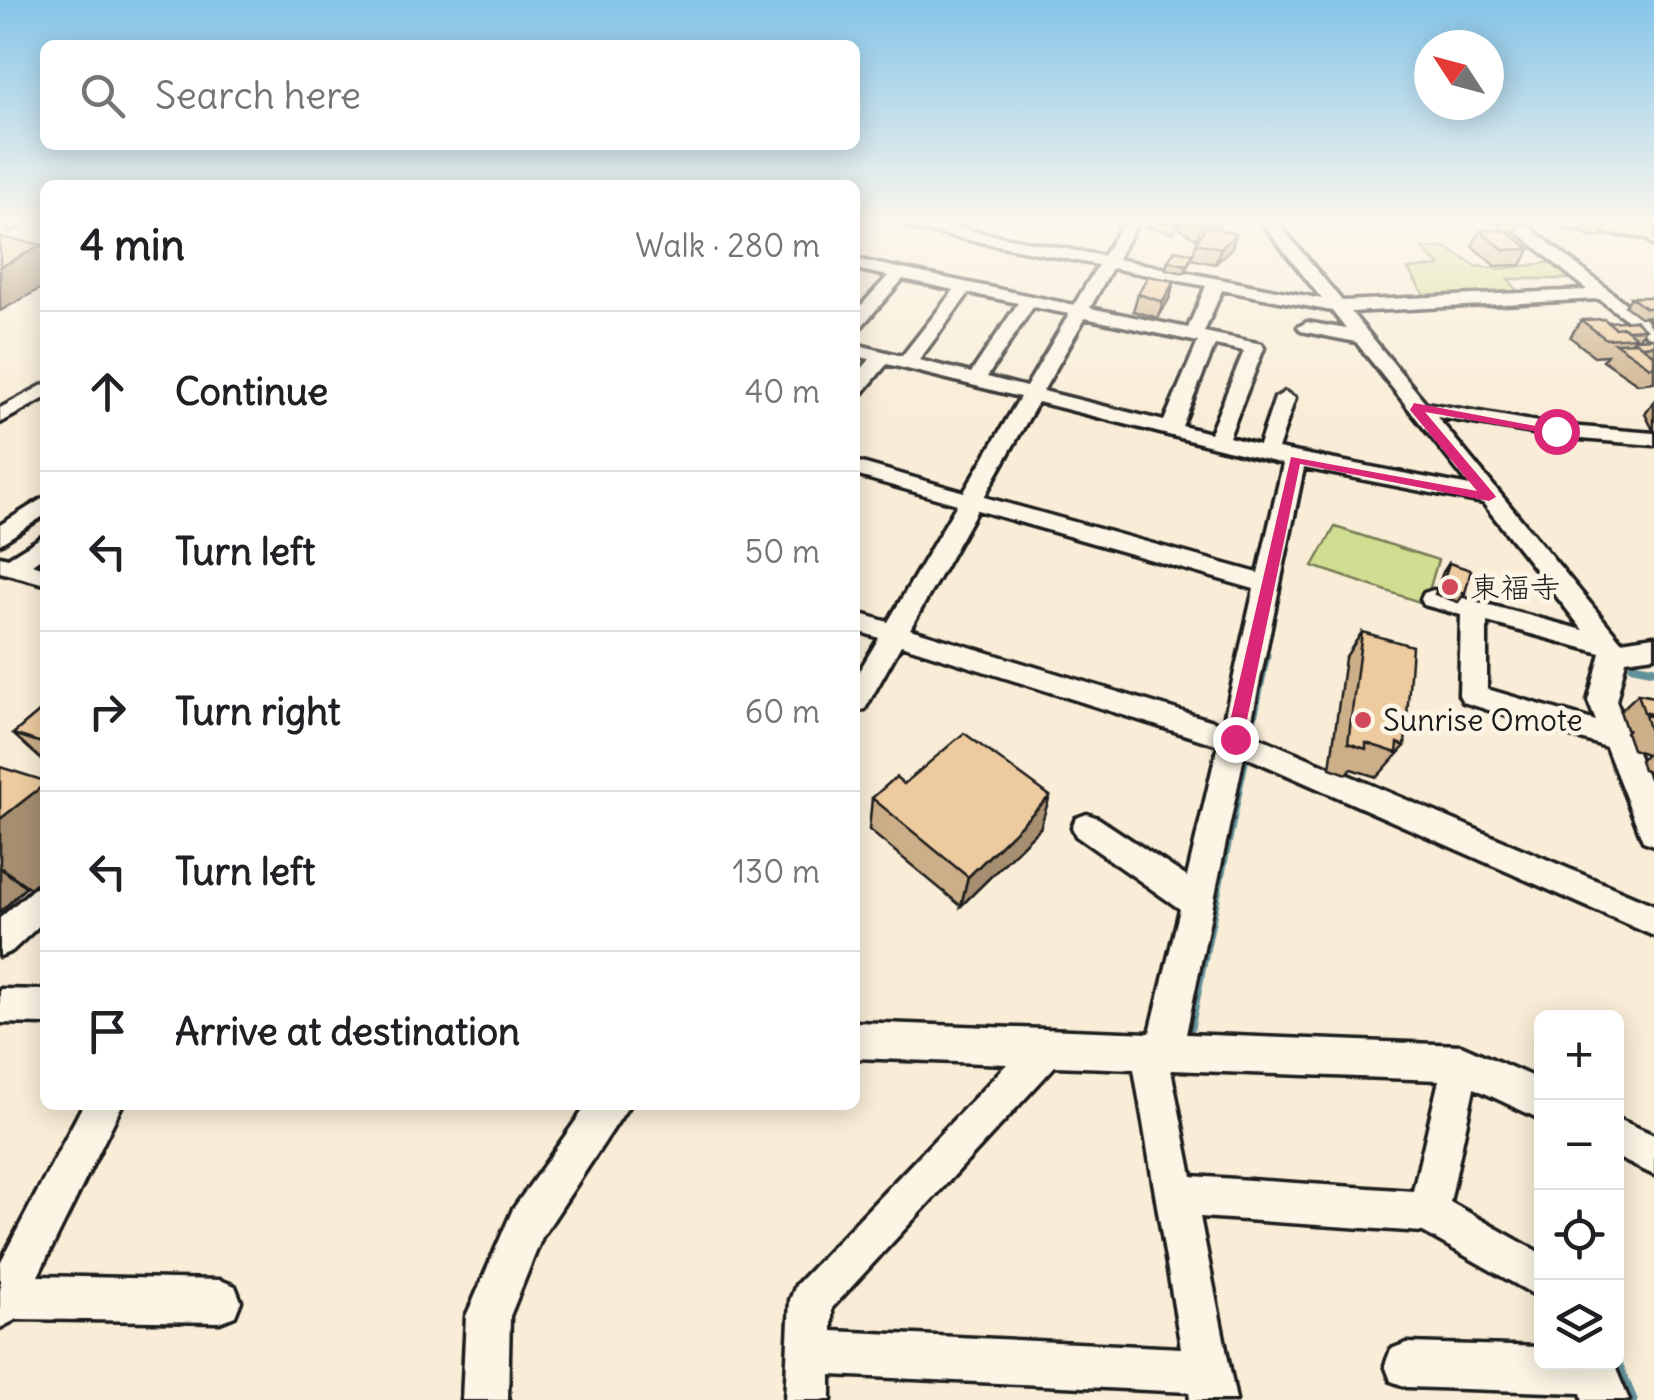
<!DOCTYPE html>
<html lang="en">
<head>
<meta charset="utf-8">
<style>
  body { margin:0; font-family:Delius,"Klee One",sans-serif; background:#f2f2f2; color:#202124 }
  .controls { position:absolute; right:30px; bottom:30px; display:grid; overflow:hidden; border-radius:15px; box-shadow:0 5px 25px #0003 }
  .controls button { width:90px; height:90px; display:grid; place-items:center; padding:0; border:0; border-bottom:2px solid #e0e0e0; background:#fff; color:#202124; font:50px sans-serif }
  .compass { position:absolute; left:1414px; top:30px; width:90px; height:90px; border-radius:50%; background:#fff; box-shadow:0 5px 25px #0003; rotate:306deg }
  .stop { position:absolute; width:30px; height:30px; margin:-22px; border:8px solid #db2777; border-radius:50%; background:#fff }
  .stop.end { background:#db2777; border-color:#fff; box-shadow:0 2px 10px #0008 }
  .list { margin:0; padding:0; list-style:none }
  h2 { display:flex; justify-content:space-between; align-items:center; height:130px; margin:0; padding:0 40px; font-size:42px }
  h2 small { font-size:32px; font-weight:400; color:#757577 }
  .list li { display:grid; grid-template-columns:65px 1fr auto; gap:30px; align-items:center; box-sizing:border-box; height:160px; padding:0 40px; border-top:2px solid #e0e0e0 }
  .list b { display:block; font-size:38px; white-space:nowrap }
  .list em { font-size:32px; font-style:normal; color:#757577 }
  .icon { flex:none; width:55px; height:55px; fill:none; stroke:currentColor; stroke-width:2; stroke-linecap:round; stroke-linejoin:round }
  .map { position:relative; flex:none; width:1654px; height:1400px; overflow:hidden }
  .search { position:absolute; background:#fff; box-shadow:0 5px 25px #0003; left:40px; top:40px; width:820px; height:110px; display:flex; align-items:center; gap:25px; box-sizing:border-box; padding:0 35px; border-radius:15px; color:#757577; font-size:38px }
  .panel { position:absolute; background:#fff; box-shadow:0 5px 25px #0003; left:40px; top:180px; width:820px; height:930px; border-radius:15px }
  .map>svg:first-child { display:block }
  .green { fill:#d1dd90; stroke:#767c56; stroke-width:2.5 }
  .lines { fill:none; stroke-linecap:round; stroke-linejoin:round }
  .stream-far2 { stroke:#629199; stroke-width:6 }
  .stream-far1 { stroke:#629199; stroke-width:9 }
  .stream { stroke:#629199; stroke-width:11 }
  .minor-casing { stroke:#1c1c1c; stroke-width:7 }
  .major-casing { stroke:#1c1c1c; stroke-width:8 }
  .minor { fill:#fcf5e5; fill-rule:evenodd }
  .major { fill:#fbdf96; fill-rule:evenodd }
  .wall { fill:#ccaf89; stroke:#1c1c1c; stroke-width:2.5 }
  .shaded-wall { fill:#a68e6f; stroke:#1c1c1c; stroke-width:2.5 }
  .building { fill:#edcb9f; stroke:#1c1c1c; stroke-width:2.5 }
  .route { fill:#db2777 }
  .poi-dot { fill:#d1495b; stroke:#fcf5e5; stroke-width:4 }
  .labels { text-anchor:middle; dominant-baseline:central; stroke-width:9; stroke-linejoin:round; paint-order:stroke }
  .poi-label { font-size:30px; fill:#1c1c1c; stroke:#fcf5e5; text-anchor:start }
</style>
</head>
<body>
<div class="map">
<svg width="1654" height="1400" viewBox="0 0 1654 1400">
  <rect width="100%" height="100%" fill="#f9edd7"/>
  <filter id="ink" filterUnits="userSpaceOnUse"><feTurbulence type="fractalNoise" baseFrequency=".01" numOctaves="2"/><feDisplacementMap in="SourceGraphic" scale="20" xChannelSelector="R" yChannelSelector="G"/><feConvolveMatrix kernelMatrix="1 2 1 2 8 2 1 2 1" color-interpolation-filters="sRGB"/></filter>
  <g filter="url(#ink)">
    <path class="green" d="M1422 248H1446L1476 266 1500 269 1556 262 1574 279H1508L1518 292 1425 296 1408 269 1440 266Z
      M1335 527 1438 560 1425 604 1313 566Z"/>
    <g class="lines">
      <path class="stream-far2" d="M1265 658 1305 465"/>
      <path class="stream-far1" d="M1633 666 1654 670
        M1199 980 1266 655"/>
      <path class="stream" d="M1187 1038 1199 977
        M1616 1362 1632 1400"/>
      <defs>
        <path id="minor" d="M902 223H931L1103 256 1123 223H1137L1117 259 1322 299 1262 223H1278L1342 301 1587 290 1507 223H1524L1654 326V340L1599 299 1351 312 1426 403 1556 425 1654 433V445L1556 437 1437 417 1621 641 1654 636V656L1626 660 1616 701 1654 794V845L1643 841 1606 747 1463 702 1459 695 1461 615 1424 605 1421 599 1424 593 1433 590 1583 630 1483 503 1304 468 1249 733 1654 905V936L1244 756 1186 1034 1461 1045 1542 1081V1120L1474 1088 1450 1202 1542 1254V1299L1423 1232 1200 1217 1236 1400H1190L1189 1392 831 1375V1400H785L790 1300 796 1285 1007 1064 855 1058V1022L1150 1033 1180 909 1076 836 1072 827 1076 818 1087 814 1098 818 1187 877 1218 745 901 645 865 709 855 713V678L879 638 855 630V612L888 622 957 504 855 475V461L964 492 1020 397 887 364 862 394 855 396V377L870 359 855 356V344L902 356 954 290 903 279 861 327 855 328V312L888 276 855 269V259L1074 305 1098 265 909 228ZM1112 268 1206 286 1188 328 1090 308ZM1222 290 1332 311 1346 329 1307 322 1298 327 1301 331 1356 342 1470 486 1278 449 1295 398 1285 392 1275 398 1259 445 1229 437 1264 348 1262 344 1204 332ZM969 293 1018 303 971 373 919 360ZM1033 307 1069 314 1026 387 987 377ZM1085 318 1198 342 1164 421 1043 391ZM1215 345 1244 351 1210 433 1182 426ZM1038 402 1283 464 1258 573 984 497ZM977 510 1254 589 1223 724 910 629ZM1487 622 1601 653 1588 701 1596 721 1487 689ZM1055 1066 1134 1069 1181 1348 832 1331V1308ZM1171 1070 1439 1080 1413 1191 1192 1176Z
          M1631 223H1647L1654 231V246Z
          M45 384V398L0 423V408Z
          M45 497V515L0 544V525Z
          M45 535V555L32 564 45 568V584L0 572V556L8 558Z
          M45 884V920L12 951 0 956V918L33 889Z
          M0 989 45 990V1024L0 1023Z
          M83 1105H122L38 1276 220 1280 235 1286 241 1301 235 1316 220 1322 17 1319 0 1328V1263Z
          M587 1105H629L542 1237 510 1316 508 1400H462L466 1316 473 1301 513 1209Z
          M1616 1118 1654 1135V1175L1616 1157Z
          M1407 1343 1542 1347V1362H1613L1629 1400H1583L1581 1393 1407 1387 1391 1381 1385 1365 1391 1349Z"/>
        <path id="major" d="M1560 223 1654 227V239L1569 228Z"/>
      </defs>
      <use href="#minor" class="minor-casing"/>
      <use href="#major" class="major-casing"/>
      <use href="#minor" class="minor"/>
      <use href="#major" class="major"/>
    </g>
    <path class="wall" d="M1146 223H1178L1173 232 1145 227Z
      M1180 223H1220L1218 229 1236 234 1231 249 1215 264 1191 259 1184 273 1166 269 1168 261 1193 254 1198 239 1180 228Z
      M1495 223H1522L1518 230 1507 231 1530 249 1521 265 1495 266 1472 246 1480 231 1504 230Z
      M1588 223H1610L1600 238 1588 237 1584 229Z
      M1174 281 1170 297 1158 318 1133 311 1138 294Z
      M1631 297 1654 308V328L1649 323 1653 316 1640 317 1625 306Z
      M1581 320 1608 322 1645 329 1639 338 1634 339 1654 338V382L1638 384 1603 360 1607 355 1594 356 1570 337Z
      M1654 402V432L1645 414Z
      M1449 563 1465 593 1458 602 1435 594 1443 572Z
      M1362 632 1405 746 1377 777 1351 769 1347 774 1330 768 1345 658Z
      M1638 694 1654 697V774L1643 770 1640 760 1647 754 1632 749 1626 732 1628 730 1626 729 1620 711Z
      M45 707V763L13 734Z
      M0 767 30 888 26 887 0 912Z
      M904 784 1040 828 961 906 869 830 872 798Z"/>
    <path class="shaded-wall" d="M8 223H15L19 228 8 233 2 225Z
      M1201 223H1220L1215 237 1197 239Z
      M1236 234 1231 249 1215 264 1221 248Z
      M42 245 45 250V286L0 311V267Z
      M1174 281 1170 297 1158 318 1163 302Z
      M45 784V875L30 888 0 867V819Z
      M1050 796 1040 828 961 906 968 877Z
      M0 868 26 887 0 912Z"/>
    <path class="building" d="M1206 226 1236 234 1221 248 1196 243Z
      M1505 230 1530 249 1504 250 1480 231Z
      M0 237 42 245 0 267Z
      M1175 250 1193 254 1187 265 1168 261Z
      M1148 276 1174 281 1163 302 1138 294Z
      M1631 297H1654V308H1645Z
      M1604 319 1615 328 1624 327 1636 337 1606 339 1581 320Z
      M1635 320 1645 329 1627 330 1624 327 1615 328 1608 322Z
      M1654 338V345L1641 346 1636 342 1632 341 1634 339Z
      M1636 342 1654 355V366L1650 367 1615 343Z
      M1449 563 1471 570 1465 593 1442 585Z
      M1362 632 1412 646 1405 746 1398 743 1397 753 1366 743V749L1348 743Z
      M1638 694 1654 697V715L1644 712Z
      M45 707V744L13 734Z
      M1645 715 1654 717V733L1650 732Z
      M964 733 1050 796 968 877 872 798 896 777 904 784Z
      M0 767 45 781V784L0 819Z"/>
  </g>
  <linearGradient id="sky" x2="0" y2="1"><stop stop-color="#85c5ea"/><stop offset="0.53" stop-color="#fcf7ed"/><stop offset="1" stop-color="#fcf7ed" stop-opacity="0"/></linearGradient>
  <rect width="1654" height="419" fill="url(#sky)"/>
  <path class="route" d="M1414 403 1562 431 1556 435 1425 412 1494 494 1496 497 1489 501 1300 464 1243 739 1235 745 1229 743 1226 739 1291 457 1477 491 1410 410Z"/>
  <g class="poi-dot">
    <circle cx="1450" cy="587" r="10"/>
    <circle cx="1363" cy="720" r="10"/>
  </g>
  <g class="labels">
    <g class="poi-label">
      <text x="1470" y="587">東福寺</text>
      <text x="1383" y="720">Sunrise Omote</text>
    </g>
  </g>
</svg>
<div class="controls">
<button>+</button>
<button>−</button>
<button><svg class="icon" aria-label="locate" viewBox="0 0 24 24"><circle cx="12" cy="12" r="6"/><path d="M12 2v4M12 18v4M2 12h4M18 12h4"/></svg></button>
<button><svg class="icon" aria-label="layers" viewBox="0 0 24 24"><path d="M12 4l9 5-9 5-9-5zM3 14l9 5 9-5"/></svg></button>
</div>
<svg class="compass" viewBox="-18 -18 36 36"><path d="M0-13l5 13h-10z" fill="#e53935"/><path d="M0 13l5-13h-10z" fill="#757577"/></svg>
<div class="stop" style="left:1556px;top:431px"></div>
<div class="stop end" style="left:1235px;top:739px"></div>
<div class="search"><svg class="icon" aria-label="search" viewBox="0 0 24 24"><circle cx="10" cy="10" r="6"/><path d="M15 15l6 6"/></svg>Search here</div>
<section class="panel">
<h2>4 min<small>Walk · 280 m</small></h2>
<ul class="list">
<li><svg class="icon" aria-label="ahead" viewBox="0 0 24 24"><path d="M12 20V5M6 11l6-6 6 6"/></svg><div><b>Continue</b></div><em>40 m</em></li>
<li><svg class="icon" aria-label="left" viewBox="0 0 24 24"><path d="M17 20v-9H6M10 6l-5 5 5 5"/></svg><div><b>Turn left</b></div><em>50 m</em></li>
<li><svg class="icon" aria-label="right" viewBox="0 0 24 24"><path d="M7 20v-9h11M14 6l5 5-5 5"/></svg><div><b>Turn right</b></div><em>60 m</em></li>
<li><svg class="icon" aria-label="left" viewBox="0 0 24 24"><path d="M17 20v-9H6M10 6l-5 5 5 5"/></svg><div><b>Turn left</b></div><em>130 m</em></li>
<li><svg class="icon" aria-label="arrive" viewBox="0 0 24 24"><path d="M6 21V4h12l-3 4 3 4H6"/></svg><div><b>Arrive at destination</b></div></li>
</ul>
</section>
</div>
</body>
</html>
